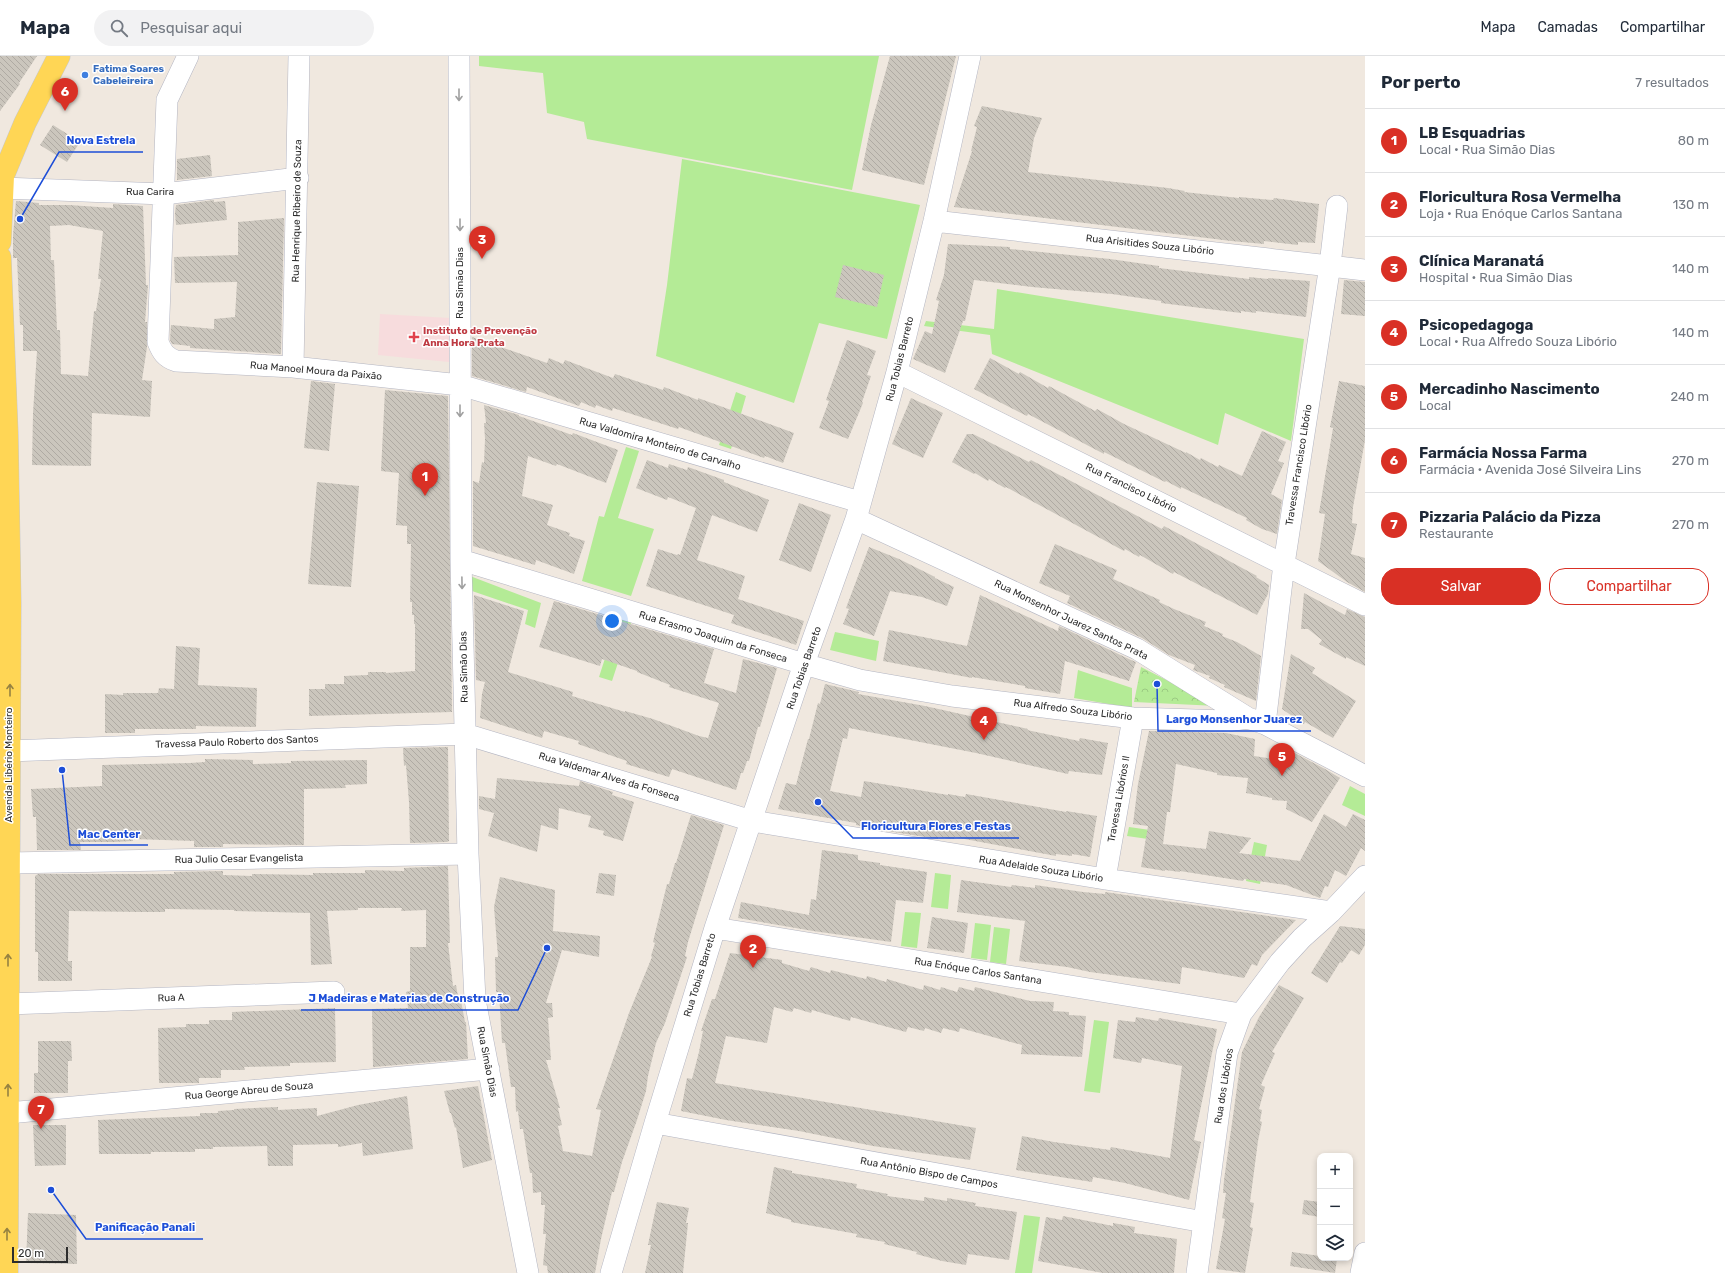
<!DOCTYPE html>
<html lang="pt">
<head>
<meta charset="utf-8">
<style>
  body { margin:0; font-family:Rubik,sans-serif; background:#f2f2f3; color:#1f2937 }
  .controls { position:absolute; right:12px; bottom:12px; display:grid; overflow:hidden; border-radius:8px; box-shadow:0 2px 6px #0003 }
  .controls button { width:36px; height:36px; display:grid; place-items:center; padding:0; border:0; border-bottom:1px solid #e0e1e3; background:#fff; color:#1f2937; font:20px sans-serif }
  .scale { position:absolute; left:12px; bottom:10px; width:56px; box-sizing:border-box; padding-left:4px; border:2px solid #2d2d2d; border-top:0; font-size:11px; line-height:14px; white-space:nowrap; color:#2d2d2d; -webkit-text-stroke:3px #fff; paint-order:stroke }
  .you { position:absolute; left:612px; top:565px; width:14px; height:14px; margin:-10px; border:3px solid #fff; border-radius:50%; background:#1a73e8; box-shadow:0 0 0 6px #1a73e833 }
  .badge { display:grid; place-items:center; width:26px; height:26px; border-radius:50%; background:#d93025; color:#fff; font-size:13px; font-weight:700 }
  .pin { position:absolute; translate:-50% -33px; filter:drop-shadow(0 1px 2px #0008) }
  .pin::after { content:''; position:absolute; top:21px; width:14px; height:12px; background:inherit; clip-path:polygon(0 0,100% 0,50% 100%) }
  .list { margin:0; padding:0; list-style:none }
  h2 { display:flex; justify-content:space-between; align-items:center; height:52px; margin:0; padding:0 16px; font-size:17px }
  h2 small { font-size:13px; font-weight:400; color:#747a83 }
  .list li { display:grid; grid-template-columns:26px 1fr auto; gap:12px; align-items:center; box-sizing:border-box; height:64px; padding:0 16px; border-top:1px solid #e0e1e3 }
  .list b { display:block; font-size:15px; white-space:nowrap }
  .list p { margin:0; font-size:13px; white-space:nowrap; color:#747a83 }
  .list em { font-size:13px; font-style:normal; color:#747a83 }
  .actions { display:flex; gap:8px; padding:12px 16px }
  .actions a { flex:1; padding:9px 0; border:1px solid #d93025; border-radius:16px; text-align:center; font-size:14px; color:#d93025 }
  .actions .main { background:#d93025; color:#fff }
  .icon { flex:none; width:22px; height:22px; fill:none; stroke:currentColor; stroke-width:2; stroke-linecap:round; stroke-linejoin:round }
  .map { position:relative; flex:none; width:1365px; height:1217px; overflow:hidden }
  header { display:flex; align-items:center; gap:24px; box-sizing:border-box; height:56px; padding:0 20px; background:#fff; border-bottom:1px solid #e0e1e3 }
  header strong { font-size:19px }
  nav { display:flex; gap:22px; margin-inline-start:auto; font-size:14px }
  .search { width:280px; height:36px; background:#f2f2f3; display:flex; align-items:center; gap:10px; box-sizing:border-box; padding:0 14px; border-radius:22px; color:#747a83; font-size:15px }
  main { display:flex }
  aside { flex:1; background:#fff }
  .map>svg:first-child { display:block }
  .medical { fill:#f7dcdd }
  .grass { fill:#b4eb96 }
  .park { fill:url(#park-crowns) }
  .building { fill:url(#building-back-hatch); fill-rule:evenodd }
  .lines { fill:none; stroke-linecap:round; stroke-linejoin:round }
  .minor-casing { stroke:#b3b5c2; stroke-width:22 }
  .major-casing { stroke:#c8c8c8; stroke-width:23 }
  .minor { stroke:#fff; stroke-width:21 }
  .major { stroke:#ffd655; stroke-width:22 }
  .oneway { stroke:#a0a0a0 }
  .oneway2 { stroke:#968241 }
  .shop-dot { fill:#3f7fe0; stroke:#fff; stroke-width:1.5 }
  .health-dot { fill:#e0444e; stroke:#fff; stroke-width:1.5 }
  .labels { text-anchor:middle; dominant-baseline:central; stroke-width:3; stroke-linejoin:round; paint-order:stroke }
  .shop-label { font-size:10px; font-weight:bold; fill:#366cbe; stroke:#fff; text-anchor:start }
  .street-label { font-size:10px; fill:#2d2d2d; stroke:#fff }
  .health-label { font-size:10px; font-weight:bold; fill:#be3a42; stroke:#fff; text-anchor:start }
  .leader { fill:none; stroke:#1d4ed8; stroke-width:1.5 }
  .callout-dot { fill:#1d4ed8; stroke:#fff; stroke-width:1.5 }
  .callout-label { font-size:11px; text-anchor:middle; font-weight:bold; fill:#1d4ed8; stroke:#fff; stroke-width:3; stroke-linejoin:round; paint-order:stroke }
</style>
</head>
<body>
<header>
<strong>Mapa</strong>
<div class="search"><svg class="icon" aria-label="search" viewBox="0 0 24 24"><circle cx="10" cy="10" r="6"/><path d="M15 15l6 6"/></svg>Pesquisar aqui</div>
<nav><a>Mapa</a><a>Camadas</a><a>Compartilhar</a></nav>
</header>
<main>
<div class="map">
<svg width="1365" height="1217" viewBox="0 0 1365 1217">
  <defs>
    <pattern id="park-crowns" width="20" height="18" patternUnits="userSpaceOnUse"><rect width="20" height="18" fill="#b4eb96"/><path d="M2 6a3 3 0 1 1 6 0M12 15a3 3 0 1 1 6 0" fill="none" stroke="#9bca82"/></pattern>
    <pattern id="building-back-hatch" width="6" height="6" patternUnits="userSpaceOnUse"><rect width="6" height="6" fill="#cbc6bd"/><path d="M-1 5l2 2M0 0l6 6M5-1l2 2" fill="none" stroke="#afaaa3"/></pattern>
  </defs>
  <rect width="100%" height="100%" fill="#f0e8df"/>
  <path class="medical" d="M380 258 450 262 449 306 378 299Z"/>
  <path class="grass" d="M479 0H879L852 134 587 83 584 66 547 57 543 17 479 10Z
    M682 103 920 149 887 283 819 267 794 347 656 300 667 229Z
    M997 233 1304 283 1291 385 1225 357 1218 389 992 298 990 279 924 270 926 265 994 273Z
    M736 336 746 340 731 393 719 389Z
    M626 391 639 395 618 462 654 473 631 540 582 525 599 460 604 461Z
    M470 520 541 547 535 572 525 568 528 554 472 535Z
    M619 559 632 564 612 625 599 621Z
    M835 576 879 585 876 605 830 594Z
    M1078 614 1132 632V652L1074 642Z
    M1350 730 1365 738V760L1342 749Z
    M1129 771 1164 776 1162 785 1127 780Z
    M1254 786 1267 789 1260 828 1246 825Z
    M935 817 951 819 948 853 931 851Z
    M905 856 921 857 917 892 901 890Z
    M975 867 991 869 987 904 971 902Z
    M994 871 1010 873 1006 908 990 906Z
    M1094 964 1109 966 1100 1037 1084 1035Z
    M1024 1159 1040 1161 1032 1217H1015Z"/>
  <path class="park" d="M1141 611 1217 650 1134 646Z"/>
  <path class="building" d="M0 0H37L19 27 20 28 0 55Z
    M890 0H956L924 129 862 114 871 69Z
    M982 50 1042 62 1034 82 1028 116 1168 132 1185 135 1184 136 1239 142V141L1273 144 1274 142 1319 148 1315 187 1298 186V189L1264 185V188L1231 185 954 151 972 95H971L977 71 974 70Z
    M53 69 80 86 67 106 40 89Z
    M210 99 212 120 177 124V103Z
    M214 144V146L225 145 227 164 176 169 175 157 176 149Z
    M16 145 39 147V149H69L113 152V148L143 150 146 229H148L145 266H147V291L142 324 152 325 150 361 92 357 91 410 32 409 33 357 37 295H23V269H20L17 202H13V179ZM69 169 103 175 98 223H101L96 255H94L88 320 61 318 60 274H57L54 204H51L50 170Z
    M284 162 281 298 190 292V290L172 288 170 284 171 269 214 273V263L235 261 237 226 175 227 174 201 238 199V166Z
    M948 188 1010 191V193L1110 203 1159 210V212L1249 223V221L1268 223V222L1310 225 1306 261 1256 255V257L1241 255V257L1161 247V245L1112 238 1032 231 974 224 965 265H963L945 317 913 303 925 275 932 278 939 245 936 244 944 219Z
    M843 209 884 219 877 251 835 241Z
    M1344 224 1365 226V260L1341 258Z
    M472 281 547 307 549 302 563 308 565 304 613 322 615 318 663 334 664 331 698 344V342L794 377 783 407 765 400 764 402 679 371 678 373 613 352 612 355 596 349 595 352 581 346 579 350 527 331 526 336 472 320Z
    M847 284 876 295 867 319 871 320 862 346 863 347 848 383 819 372 829 345 826 344Z
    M990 302 1019 318 1020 316 1048 332 1049 330 1095 355 1097 353 1124 368 1186 397V396L1200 404 1201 402 1218 411 1219 409 1242 420 1262 375 1286 386 1278 405 1284 407 1271 438 1282 444 1277 478 1262 473 1246 464 1247 462 1181 431V433L1166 425 1165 426 1104 396V398L1028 358 1027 360 974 333Z
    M311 325 335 328 329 395 304 392Z
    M1339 325 1365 330V384L1353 451 1352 467 1357 468 1351 498 1365 502V536L1347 526 1318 505 1325 458 1319 457 1333 372 1330 371Z
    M385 334 448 340 452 656 309 660V633H325V628H344V620L368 619V616H386V617L415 615V568H414V559H412V546H410L411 488H407V470L396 469 399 417 381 415Z
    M911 342 943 357 923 402 892 388Z
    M484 349 519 359V360L572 379 573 377 618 394 606 427 557 408 556 410 528 400 522 440 553 449 547 469 570 477 569 480 585 485 574 518 536 504 535 509 473 490V425L479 427 482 406 484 407 485 383 484 367H486Z
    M967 378H973L1029 406 1031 404 1162 473 1164 470 1257 520 1256 521 1269 529 1268 538 1257 559 1174 516 1173 518 1140 499 1139 501 1125 493 1124 495 1006 431 1005 432 989 423 988 425 975 417 974 418 952 406Z
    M647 404 668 412 669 408 687 414 688 411 724 424V426L769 444 757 476 712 459 697 504 745 520 738 543 804 565 796 589 731 567 734 559 646 530 658 493 677 499 678 498 680 499 696 452 668 441 667 444 636 432Z
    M317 426 359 430 351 531 308 528Z
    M799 447 831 459 811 516 779 504Z
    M1055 488 1117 514 1113 523 1160 544 1159 546 1174 553 1206 566 1204 570 1223 578 1222 580 1237 586 1261 600 1256 645 1224 631 1225 629 1209 622 1210 620 1193 614 1195 609 1169 599 1142 582 1067 547 1070 540 1039 527Z
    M869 491 899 503 935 521V522L954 531 947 550 922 541 890 535 874 580 843 568 849 553 846 552Z
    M1304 537 1345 559 1347 553 1365 561V610L1346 601V603L1319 588 1322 584 1308 573H1301Z
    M474 539 524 555 508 616 573 636 572 640 625 656V655L653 663 699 680 708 682 719 647 669 631 670 629 637 616V615L602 603 600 610 539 591 554 545 714 593 704 627 736 637 743 603 777 612 760 671H758L749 705H747L743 717H741L736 734 672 713 669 721 626 708 627 705 578 688 579 685 544 675 542 682 480 662 482 638 485 626 476 624Z
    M980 539 1058 575 1059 570 1131 604 1136 606 1129 625 1065 605 1060 638 1025 632V630L972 621V622L883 605 889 574 967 590Z
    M176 590 200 592 198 629 257 632 256 671 196 670V673H135V677H105V638L123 639V637H158L159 632 174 633Z
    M1291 598 1315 612 1312 617 1356 645 1333 682 1305 666 1304 668 1282 653Z
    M825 628 859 636 858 638 925 650 1028 673 1027 674 1041 677 1079 685 1080 682 1108 687 1102 719 1069 715 1068 718 976 697 849 672 847 683 843 682 830 735 861 741 864 725 948 739V738L965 741 966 738 1066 756V755L1097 760 1090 801 1072 798V800L1056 798V800L954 781V783L938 781V783L887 775 856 769V767L778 753 786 727 796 729 808 683H809L818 647 820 648Z
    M1149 675 1226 677 1255 683 1254 700 1273 703 1276 689 1287 693 1325 713 1340 722 1312 766 1286 753 1287 745 1272 744V742L1246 737 1248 722 1217 719V717L1176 708 1170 756H1167L1163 788 1206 793 1209 775 1251 782 1239 797 1300 805 1324 758 1346 771 1353 758 1365 764V795L1361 792 1346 820 1335 814 1328 831 1325 830 1320 842 1286 829 1244 823 1243 825 1180 815V816L1165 814V815L1141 811 1148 770 1133 768 1138 728Z
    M448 691 449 785 447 786 410 787 409 746 406 709 404 710 403 692Z
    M205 703 253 704V708L291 707V705L367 704V728L345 729 346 732 304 733V789L223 788V791H194V785L133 783V785L114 786H80L81 794H37L36 761H33L31 733 102 730V709L190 707 205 706Z
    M497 722 579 730 580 725 613 736 612 739 634 746 623 785 603 779 604 775 588 771 591 760 559 752 558 774 541 769 537 796 488 780 494 757 479 753V740L495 743Z
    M691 759 724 769 688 886 685 900 687 901 665 967 656 987 648 1020 646 1035 637 1064 622 1106 614 1136H612L601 1183 595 1217H548L547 1210 543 1209 546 1178H543L545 1149H541V1136L533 1137 532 1117H530L523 1073H520L518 1055 516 1056 515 1031H511L505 987H502L499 936H496L495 901H498L494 851 500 821 555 834 553 875 600 880 599 901 562 894 546 947H552L553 961 548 962 551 1004H546L560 1052H558L562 1069 558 1070 563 1095 592 1100 601 1054 596 1053 629 957 652 901 651 900 655 887 653 886 667 828H669L675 807H676Z
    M822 794 858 799V804L880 807V809L927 816 923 847 896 844 891 886 813 875 738 862 741 846 809 859 811 843 816 844Z
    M448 810 450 887H448L453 930 456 929 459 946 461 945 465 966H466L468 1003 373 1011 372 953 408 952 406 936 410 935V891H426V854L401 855 402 852H358V854L327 855 332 908 311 909 310 857 234 855V854L165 853V856H141L69 855 68 905H72V925H38V896H35V820L38 818H174V816L223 815V819L252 820V818L313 819V817H365V814L404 815V812Z
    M599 817 616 819 614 840 596 837Z
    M961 824 1011 831 1012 829 1035 832V829L1083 836 1105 838V836L1296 864 1262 899 1257 910 1252 908 1244 922 1182 911 1180 928 1090 916 1067 911 1019 905 1025 865 957 856Z
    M932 861 968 867 964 897 927 892Z
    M1340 870 1365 873V889L1359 899 1351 894 1342 907 1340 906 1327 927 1311 917Z
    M730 897 782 904V907L809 915 811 911 830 917 831 914 866 923 867 920 886 926 887 923 923 934 924 929 940 934 941 931 957 936 959 931 974 935 975 931 1030 945 1054 946 1053 955 1069 956V959L1086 960 1082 1001 1021 998 1022 989 960 972 959 976 943 972 941 977 925 972 924 975 908 971 906 976 851 961 850 965 812 954 811 957 794 952 792 956 774 951 767 987 726 980 715 1027 976 1072 970 1104 873 1090 799 1075 726 1064 681 1055 687 1022 692 1023 699 996 703 975H701L712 943H715Z
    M1279 929 1304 942 1272 996 1275 997 1261 1029 1265 1031 1259 1053 1262 1054 1260 1065 1262 1066 1258 1085 1250 1146 1254 1147 1250 1171 1253 1172 1245 1217 1216 1213 1225 1163 1222 1162 1226 1137H1223L1224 1124 1242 996 1259 961Z
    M335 952 336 1006 290 1007V1010L244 1011 245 1014H221V1022H199V1027H159L158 972 186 971V968H209V964H232V956Z
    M1136 961 1158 965 1159 962 1217 973 1194 1084 1201 1086 1189 1144 1125 1127 1093 1121 1092 1126 1016 1114 1022 1080 1054 1086 1110 1094 1111 1091 1170 1102 1182 1010 1142 1002 1141 1007 1113 1002 1118 964 1135 966Z
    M38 985H71L72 1005H68V1037H34V1017H38Z
    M478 1030 492 1104 463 1112 456 1071 455 1072 451 1057H450L444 1035Z
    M407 1040 413 1093 363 1100 362 1087 338 1091V1088L293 1089V1110H268L267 1090 213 1091V1093H195V1096H151V1098H99L98 1064 200 1060V1057H218V1055L234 1054V1053L278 1051V1054L317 1052V1060L358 1049Z
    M33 1069H66V1109L35 1110Z
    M774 1111 792 1115V1117L857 1128 856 1132 888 1138 887 1140 924 1145V1141L947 1145V1142L976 1147 975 1150 1017 1156 1009 1204 968 1198 966 1209 942 1205 916 1198 917 1196 884 1188 885 1186 856 1181 857 1178 791 1166V1164L766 1157Z
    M1304 1144 1320 1146V1161L1302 1158Z
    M657 1146 689 1152 686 1167H688L683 1217H645L651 1189H648Z
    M28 1157 76 1159 77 1208 26 1207Z
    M1063 1160 1113 1170V1167L1135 1171 1134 1177 1177 1183 1174 1217H1103L1038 1205 1046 1161 1062 1164Z
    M1292 1196 1320 1200V1202L1337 1203 1335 1217 1290 1210Z"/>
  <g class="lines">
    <defs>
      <path id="minor" d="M188 0 167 44 158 286C162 296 165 301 176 305L293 311 460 329 860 446
        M459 0 461 504 468 798 475 944 528 1217
        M2 132 164 138 298 122
        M934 165 1365 214
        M293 311 299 0
        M897 316 1365 549
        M856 463 1137 593 1248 662 1265 668 1365 720
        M461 504 804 608 860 624 952 640 1133 662 1227 665 1248 662
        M1265 668 1284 508 1330 209 1337 150
        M9 695 465 678 752 765 1105 823 1331 856
        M9 807 468 798
        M1105 823 1133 662
        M715 872 1241 958
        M8 948 334 936
        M8 1057 489 1013
        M655 1067 1204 1166
        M611 1217 655 1067 715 872 804 608 856 463 897 316 934 165 970 0
        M1197 1217 1227 997 1241 958 1280 906 1302 882 1331 856 1365 820
        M1361 1217 1365 1197"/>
      <path id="major" d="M0 186 3 120 25 67 59 0
        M0 201 7 377 10 547 7 1217"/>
    </defs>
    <use href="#minor" class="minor-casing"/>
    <use href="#major" class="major-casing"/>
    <use href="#minor" class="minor"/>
    <use href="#major" class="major"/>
  </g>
  <defs><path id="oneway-shaft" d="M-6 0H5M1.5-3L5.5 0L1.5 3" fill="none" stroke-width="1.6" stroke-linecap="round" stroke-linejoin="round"/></defs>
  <g class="oneway">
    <use href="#oneway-shaft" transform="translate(459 39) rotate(90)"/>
    <use href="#oneway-shaft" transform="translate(460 169) rotate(90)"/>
    <use href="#oneway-shaft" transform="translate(460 355) rotate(90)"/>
    <use href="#oneway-shaft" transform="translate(462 527) rotate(89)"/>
  </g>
  <g class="oneway2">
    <use href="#oneway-shaft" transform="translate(10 634) rotate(-90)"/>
    <use href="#oneway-shaft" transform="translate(8 904) rotate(-90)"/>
    <use href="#oneway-shaft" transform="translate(8 1034) rotate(-90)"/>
    <use href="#oneway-shaft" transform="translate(7 1178) rotate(-90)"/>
  </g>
  <circle class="shop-dot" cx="85" cy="19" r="4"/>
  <path class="health-dot" d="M412 275h4v4h4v4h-4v4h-4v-4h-4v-4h4z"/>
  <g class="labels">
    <g class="shop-label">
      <text x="93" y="13">Fatima Soares<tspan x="93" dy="12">Cabeleireira</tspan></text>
    </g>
    <g class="street-label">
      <text x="150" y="136">Rua Carira</text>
      <text transform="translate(297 155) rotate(-89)">Rua Henrique Ribeiro de Souza</text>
      <text transform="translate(1150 189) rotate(6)">Rua Arisitides Souza Libório</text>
      <text transform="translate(460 227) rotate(-90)">Rua Simão Dias</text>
      <text transform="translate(900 303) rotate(-76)">Rua Tobias Barreto</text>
      <text transform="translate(316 315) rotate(5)">Rua Manoel Moura da Paixão</text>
      <text transform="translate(660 388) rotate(16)">Rua Valdomira Monteiro de Carvalho</text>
      <text transform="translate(1299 409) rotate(-81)">Travessa Francisco Libório</text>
      <text transform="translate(1131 432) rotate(26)">Rua Francisco Libório</text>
      <text transform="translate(1071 564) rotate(26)">Rua Monsenhor Juarez Santos Prata</text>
      <text transform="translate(713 581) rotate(17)">Rua Erasmo Joaquim da Fonseca</text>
      <text transform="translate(464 611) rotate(-91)">Rua Simão Dias</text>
      <text transform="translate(804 612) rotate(-71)">Rua Tobias Barreto</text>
      <text transform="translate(1073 654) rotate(7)">Rua Alfredo Souza Libório</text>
      <text transform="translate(237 686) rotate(-2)">Travessa Paulo Roberto dos Santos</text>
      <text transform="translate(9 709) rotate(-90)">Avenida Libério Monteiro</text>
      <text transform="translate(609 721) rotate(17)">Rua Valdemar Alves da Fonseca</text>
      <text transform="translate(1119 743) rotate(-80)">Travessa Libórios II</text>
      <text transform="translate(239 803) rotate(-1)">Rua Julio Cesar Evangelista</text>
      <text transform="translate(1041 813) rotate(9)">Rua Adelaide Souza Libório</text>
      <text transform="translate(978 915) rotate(9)">Rua Enóque Carlos Santana</text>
      <text transform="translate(700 919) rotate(-73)">Rua Tobias Barreto</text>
      <text transform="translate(171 942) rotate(-2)">Rua A</text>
      <text transform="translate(487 1006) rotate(79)">Rua Simão Dias</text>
      <text transform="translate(1224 1030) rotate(-81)">Rua dos Libórios</text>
      <text transform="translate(249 1035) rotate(-5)">Rua George Abreu de Souza</text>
      <text transform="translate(929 1117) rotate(10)">Rua Antônio Bispo de Campos</text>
    </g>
    <g class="health-label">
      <text x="423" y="275">Instituto de Prevenção<tspan x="423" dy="12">Anna Hora Prata</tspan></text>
    </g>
  </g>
  <path class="leader" d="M20 163L59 96H143M1157 628L1158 675H1311M818 746L853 782H1019M62 714L70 789H148M547 892L518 954H301M51 1134L86 1183H203"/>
  <g class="callout-dot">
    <circle cx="20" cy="163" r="4"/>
    <circle cx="1157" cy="628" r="4"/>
    <circle cx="818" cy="746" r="4"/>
    <circle cx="62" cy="714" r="4"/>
    <circle cx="547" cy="892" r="4"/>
    <circle cx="51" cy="1134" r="4"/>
  </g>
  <g class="callout-label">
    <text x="101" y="88">Nova Estrela</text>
    <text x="1234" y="667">Largo Monsenhor Juarez</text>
    <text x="936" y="774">Floricultura Flores e Festas</text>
    <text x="109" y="782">Mac Center</text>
    <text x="409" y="946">J Madeiras e Materias de Construção</text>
    <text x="145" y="1175">Panificação Panali</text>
  </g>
</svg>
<div class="controls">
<button>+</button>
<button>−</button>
<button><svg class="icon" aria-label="layers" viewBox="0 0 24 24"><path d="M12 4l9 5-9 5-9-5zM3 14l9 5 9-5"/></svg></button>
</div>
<div class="scale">20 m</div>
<div class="you"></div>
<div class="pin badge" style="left:425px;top:440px">1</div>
<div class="pin badge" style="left:753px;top:912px">2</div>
<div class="pin badge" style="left:482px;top:203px">3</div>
<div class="pin badge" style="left:984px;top:684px">4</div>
<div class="pin badge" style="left:1282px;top:720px">5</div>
<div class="pin badge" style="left:65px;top:55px">6</div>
<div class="pin badge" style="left:41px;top:1073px">7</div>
</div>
<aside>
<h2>Por perto<small>7 resultados</small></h2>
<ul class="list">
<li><span class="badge">1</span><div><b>LB Esquadrias</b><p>Local · Rua Simão Dias</p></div><em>80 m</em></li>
<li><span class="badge">2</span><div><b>Floricultura Rosa Vermelha</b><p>Loja · Rua Enóque Carlos Santana</p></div><em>130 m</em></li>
<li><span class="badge">3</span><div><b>Clínica Maranatá</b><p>Hospital · Rua Simão Dias</p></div><em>140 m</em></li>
<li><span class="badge">4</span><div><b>Psicopedagoga</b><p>Local · Rua Alfredo Souza Libório</p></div><em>140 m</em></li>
<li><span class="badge">5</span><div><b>Mercadinho Nascimento</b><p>Local</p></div><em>240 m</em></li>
<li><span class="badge">6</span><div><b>Farmácia Nossa Farma</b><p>Farmácia · Avenida José Silveira Lins</p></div><em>270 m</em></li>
<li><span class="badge">7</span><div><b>Pizzaria Palácio da Pizza</b><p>Restaurante</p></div><em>270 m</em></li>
</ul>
<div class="actions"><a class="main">Salvar</a><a>Compartilhar</a></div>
</aside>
</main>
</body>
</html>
